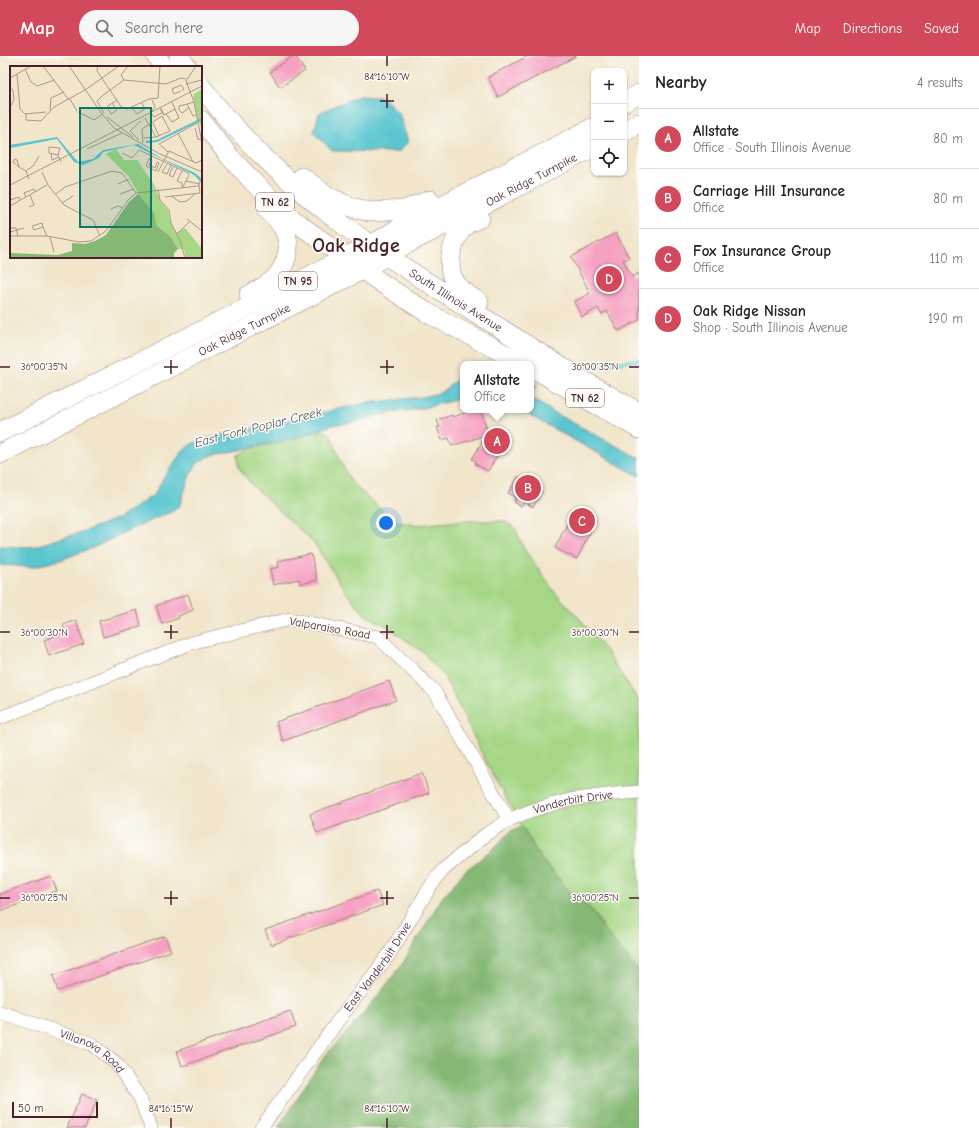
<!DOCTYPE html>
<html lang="en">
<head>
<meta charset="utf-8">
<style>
  body { margin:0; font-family:"Comic Neue",sans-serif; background:#f6f6f6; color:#202124 }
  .controls { position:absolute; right:12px; top:12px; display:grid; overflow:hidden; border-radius:8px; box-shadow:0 1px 3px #0004 }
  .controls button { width:36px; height:36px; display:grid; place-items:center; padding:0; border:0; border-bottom:1px solid #e0e0e0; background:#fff; color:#202124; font:20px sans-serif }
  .scale { position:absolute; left:12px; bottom:10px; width:86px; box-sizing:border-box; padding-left:4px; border:2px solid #4a1f2b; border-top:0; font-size:11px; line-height:14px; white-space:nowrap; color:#4a1f2b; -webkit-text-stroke:3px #fdfcf7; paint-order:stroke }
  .you { position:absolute; left:386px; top:467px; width:14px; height:14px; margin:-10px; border:3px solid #fff; border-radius:50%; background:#1a73e8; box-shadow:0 0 0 6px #1a73e833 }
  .badge { display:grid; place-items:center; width:26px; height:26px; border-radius:50%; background:#d1495b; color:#fff; font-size:13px; font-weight:700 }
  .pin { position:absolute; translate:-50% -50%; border:2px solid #fff; box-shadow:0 1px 4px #0006 }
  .popup { position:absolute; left:460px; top:305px; width:74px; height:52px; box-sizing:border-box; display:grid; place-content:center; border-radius:8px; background:#fff; filter:drop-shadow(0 1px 3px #0005); font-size:13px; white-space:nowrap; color:#757577 }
  .popup b { font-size:15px; color:#202124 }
  .popup::after { content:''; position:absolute; left:50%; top:100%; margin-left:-8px; border:8px solid transparent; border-top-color:#fff }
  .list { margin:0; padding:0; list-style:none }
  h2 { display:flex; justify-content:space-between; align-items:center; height:52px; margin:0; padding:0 16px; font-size:17px }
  h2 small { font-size:13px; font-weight:400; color:#757577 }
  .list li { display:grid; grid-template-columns:26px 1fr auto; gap:12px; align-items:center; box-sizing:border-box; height:60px; padding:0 16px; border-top:1px solid #e0e0e0 }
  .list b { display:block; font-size:15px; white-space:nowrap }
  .list p { margin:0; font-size:13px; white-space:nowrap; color:#757577 }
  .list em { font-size:13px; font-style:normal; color:#757577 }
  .icon { flex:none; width:22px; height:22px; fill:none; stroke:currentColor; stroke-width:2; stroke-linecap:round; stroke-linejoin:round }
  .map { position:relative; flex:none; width:639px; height:1072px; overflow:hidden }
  header { display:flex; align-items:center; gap:24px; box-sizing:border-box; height:56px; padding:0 20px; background:#d1495b; color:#fff }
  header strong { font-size:19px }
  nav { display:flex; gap:22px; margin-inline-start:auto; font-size:14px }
  .search { width:280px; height:36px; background:#f6f6f6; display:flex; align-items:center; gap:10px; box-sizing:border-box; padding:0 14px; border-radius:22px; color:#757577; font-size:15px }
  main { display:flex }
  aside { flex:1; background:#fff }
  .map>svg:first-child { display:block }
  .green { fill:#a5d786; stroke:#787b58 }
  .forest { fill:#84b873; stroke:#676c4f }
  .water { fill:#58c5cf; stroke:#51727d }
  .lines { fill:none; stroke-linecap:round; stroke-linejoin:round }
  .stream { stroke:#58c5cf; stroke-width:3.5 }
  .building { fill:#f6a0c2 }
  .minor-casing { stroke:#9e827a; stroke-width:14 }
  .highway-casing { stroke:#9e827a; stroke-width:20 }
  .minor { stroke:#fff; stroke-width:13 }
  .highway { stroke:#fff; stroke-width:19 }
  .ticks { fill:none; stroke:#4a1f2b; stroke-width:1.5 }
  .labels { text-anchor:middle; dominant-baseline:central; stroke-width:3; stroke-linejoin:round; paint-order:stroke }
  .shield { fill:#fdfcf7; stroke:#806168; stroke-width:1 }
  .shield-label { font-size:11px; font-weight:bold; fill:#4a1f2b }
  .street-label { font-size:12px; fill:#4a1f2b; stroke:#fdfcf7 }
  .water-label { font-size:13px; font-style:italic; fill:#4f5964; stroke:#fdfcf7 }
  .town-label { font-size:20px; font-weight:bold; fill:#4a1f2b; stroke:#fdfcf7 }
  .inset-river { fill:none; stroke:#58c5cf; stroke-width:2 }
  .inset-road { fill:none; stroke:#ae968a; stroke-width:1 }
  .view { fill:#0f766e; fill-opacity:0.15; stroke:#0f766e; stroke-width:2 }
  .inset-edge { fill:none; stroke:#4a1f2b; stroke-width:2 }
  .ticks-label { font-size:10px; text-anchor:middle; fill:#4a1f2b; stroke:#fdfcf7; stroke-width:3; stroke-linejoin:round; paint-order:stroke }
</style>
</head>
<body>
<header>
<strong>Map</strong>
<div class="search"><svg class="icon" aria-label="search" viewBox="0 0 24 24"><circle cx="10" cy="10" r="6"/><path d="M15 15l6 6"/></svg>Search here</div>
<nav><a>Map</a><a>Directions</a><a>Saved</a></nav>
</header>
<main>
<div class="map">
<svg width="639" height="1072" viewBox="0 0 639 1072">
  <rect width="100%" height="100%" fill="#fdfcf7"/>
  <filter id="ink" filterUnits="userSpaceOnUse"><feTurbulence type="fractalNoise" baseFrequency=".025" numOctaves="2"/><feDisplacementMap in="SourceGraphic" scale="8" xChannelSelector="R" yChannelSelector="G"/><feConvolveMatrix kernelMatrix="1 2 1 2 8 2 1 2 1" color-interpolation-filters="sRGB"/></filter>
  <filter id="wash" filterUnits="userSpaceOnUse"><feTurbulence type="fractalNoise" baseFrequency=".012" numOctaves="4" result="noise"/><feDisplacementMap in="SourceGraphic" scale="16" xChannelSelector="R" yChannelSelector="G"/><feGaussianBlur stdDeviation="0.9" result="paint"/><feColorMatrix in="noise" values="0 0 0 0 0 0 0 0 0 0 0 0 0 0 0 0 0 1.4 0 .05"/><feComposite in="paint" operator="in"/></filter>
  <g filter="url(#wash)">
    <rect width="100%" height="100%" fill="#f1e5ca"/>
    <path class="green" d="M321 374 330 378 342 408 351 426 378 451 399 466 416 469 465 465H504L515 472 524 493 553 534 587 571 605 594 639 645V916L602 871 593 855 570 836 541 803 492 718 444 620 423 596 385 569 365 559 346 536 314 487 252 429 239 412 238 399C255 388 272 389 291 383 301 381 311 376 321 374Z"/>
    <path class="forest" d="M522 770 541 803 570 836 593 855 602 871 639 916V1072H278L324 1001 349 974 381 936 403 907 442 842 465 815 493 793 511 775Z"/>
    <path class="water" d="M359 39 381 40 399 57 408 86 398 96 332 95 314 76 319 57Z
      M463 322V341L455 344 419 353 378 359 356 366 333 369 293 383 209 400 198 407 190 419 179 451 173 455 129 474 95 491 60 504 32 511 0 509V490L32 491 82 476 119 462 154 439 163 423 181 397 190 389 204 383 366 347 422 341 440 337 446 333 456 324Z
      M531 326 537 330 531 336 534 344 556 358 639 402V420L536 363 523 354H531Z"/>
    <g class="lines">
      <path class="stream" d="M594 309 639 304"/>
    </g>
    <g id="blocks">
      <path class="building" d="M293 0H295L305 15 280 31 270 16Z
        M528 0H576L498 41 488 21Z
        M616 177 629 202 623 204 632 221 639 217V264L618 275 607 255 601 258 598 252 582 261 574 246 590 237 571 201Z
        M474 354H477L478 357 481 356 490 383 496 374 508 381 488 415 475 408 476 405 472 403 486 379 452 390 449 382 442 384 437 371H440L437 364 452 359 453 361Z
        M518 421 526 426 527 423 535 427 534 430 542 435 533 451 524 446 521 450 514 446 516 442 508 437Z
        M574 454 596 464 577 503 555 492Z
        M311 498 317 524 300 528 299 523 273 529 270 513 279 511 278 505Z
        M188 538 193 554 178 560 179 562 162 568 156 550Z
        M137 554 141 570 103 581 99 565Z
        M76 564 84 588 49 600 44 584 65 576 63 569Z
        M389 625 396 644 283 685 276 666Z
        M422 717 429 737 317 777 310 758Z
        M51 820 57 835 0 855V838Z
        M377 835 383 849 271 889 265 874Z
        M165 880 171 895 58 935 53 920Z
        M290 955 296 971 182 1010 177 995Z
        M82 1038 97 1044 85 1072H67Z"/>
    </g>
  </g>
  <g filter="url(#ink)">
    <use href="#blocks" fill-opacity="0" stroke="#9e827a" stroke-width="1"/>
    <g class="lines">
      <defs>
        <g id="minor">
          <path d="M0 662 194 586 290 563 378 581 435 636 509 764"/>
          <path id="s1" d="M0 956 92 988 116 1007 140 1042 151 1072"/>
          <path id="s2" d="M261 1072 340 962 388 900 430 831 443 814 485 779 509 764 530 755 569 744 615 738 639 736"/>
        </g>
        <g id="highway">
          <path d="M156 0 164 11"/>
          <path d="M179 0 187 11"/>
          <path id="s3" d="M201 30C243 86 296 135 353 176 397 209 445 237 492 267 540 297 588 329 639 356"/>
          <path d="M624 46 639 38"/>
          <path d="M201 64 230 101 257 130 291 162 311 177 383 228 426 256 524 308"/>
          <path d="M624 75 639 67"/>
          <path d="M302 121 328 140 348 150 370 156 404 154 430 144"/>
          <path d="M249 239C258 234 268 229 275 222 280 217 284 209 286 203 293 182 282 168 268 154"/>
          <path d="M479 246C469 240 456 231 452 220 447 205 453 182 464 171 468 167 475 164 480 162"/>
          <path d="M531 311 639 373"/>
          <path d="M0 376 371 189 404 169 594 71"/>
          <path id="s4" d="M0 398 362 214 401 191 481 150 594 91"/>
        </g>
      </defs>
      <use href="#minor" class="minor-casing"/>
      <use href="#highway" class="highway-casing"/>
      <use href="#minor" class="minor"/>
      <use href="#highway" class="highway"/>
    </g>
  </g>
  <path class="ticks" d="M387 0V10M387 38V52M380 45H394M171 304V318M387 304V318M0 311H10M164 311H178M380 311H394M629 311H639M171 569V583M387 569V583M0 576H10M164 576H178M380 576H394M629 576H639M171 835V849M387 835V849M0 842H10M164 842H178M380 842H394M629 842H639M171 1062V1072M387 1062V1072"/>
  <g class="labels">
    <g class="shield">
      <rect x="256" y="137" width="38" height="18" rx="3"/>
      <rect x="279" y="216" width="38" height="18" rx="3"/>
      <rect x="566" y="333" width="38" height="18" rx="3"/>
    </g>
    <g class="shield-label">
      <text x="275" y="146">TN 62</text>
      <text x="298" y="225">TN 95</text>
      <text x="585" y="342">TN 62</text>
    </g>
    <g class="street-label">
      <text stroke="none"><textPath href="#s4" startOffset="598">Oak Ridge Turnpike</textPath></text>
      <text stroke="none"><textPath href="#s3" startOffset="335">South Illinois Avenue</textPath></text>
      <text stroke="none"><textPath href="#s4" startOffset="274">Oak Ridge Turnpike</textPath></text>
      <text transform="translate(330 572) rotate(10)">Valparaiso Road</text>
      <text stroke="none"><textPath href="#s2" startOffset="466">Vanderbilt Drive</textPath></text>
      <text stroke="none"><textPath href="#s2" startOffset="199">East Vanderbilt Drive</textPath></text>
      <text stroke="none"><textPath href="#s1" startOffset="101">Villanova Road</textPath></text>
    </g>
    <g class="water-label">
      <text transform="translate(258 371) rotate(-14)">East Fork Poplar Creek</text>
    </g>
    <g class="town-label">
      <text x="356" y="189">Oak Ridge</text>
    </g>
  </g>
  <g transform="translate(10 10)">
    <rect width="192" height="192" fill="#f1e5ca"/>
    <path d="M192 23V61L188 54 183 29ZM106 83 114 94H127L145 120 150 135 158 144 160 156 166 167 175 162 192 183V192H176L174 183H168L160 170 147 160 145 151 130 131 119 111 96 88Z" fill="#a5d786"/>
    <path d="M128 128 144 147 147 160 160 170 168 183 164 187V192H0V187L48 189 62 185V177L75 178 85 175 96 169 119 136Z" fill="#84b873"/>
    <path d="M47 71 68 96 83 93 93 84 128 78 151 92 185 107 192 113V117L184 109 124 79 93 86 89 92 73 99 64 96 47 73 0 82V79Z" fill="#58c5cf"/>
    <path class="inset-river" d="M136 76 147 75 192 53"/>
    <path class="inset-road" d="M33 0 59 34M59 0 92 48 104 62 148 87 192 106M88 0 87 5 112 42 117 43 139 33 148 32 150 0M186 0 176 15 184 36 192 77M15 3 21 16 27 20 45 14M7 8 10 43 15 48 36 46M0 12 21 0M114 14 111 9 118 0M176 18 192 14M0 22 3 24 4 34 0 41M162 23 171 19 174 23 172 25M162 23 164 28 171 25M92 30 114 14 156 18 171 12 176 13M92 30 87 35 94 47M60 33 67 45M184 36 177 38 183 50 186 49M102 37 107 44 101 48 97 41 98 40 107 34M177 38 169 40V44L172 47 179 42M122 42 127 48 135 43 132 37M150 43 154 49 151 42M40 44 41 32 54 26M68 46 84 54 93 48M141 46 145 41 142 34M141 47 144 51 152 47M16 48V54L31 55 44 41 75 24 109 0M156 48 162 56 169 52 165 43M154 49 165 43 162 36M97 51 123 71M143 57 149 70M185 62 188 73 191 74M168 67 183 96M134 72 146 71 135 52M129 74 120 65 131 55M133 77 132 63 152 50 160 65 146 71M77 83 112 67M158 86 149 78 187 57M41 87 42 94 49 91M112 87 122 92 129 84 178 107 179 109 173 121M48 89 39 87V81L50 82 48 89 51 96M5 93 7 94 9 101 3 96ZM142 94 139 93 136 100 146 105 149 97 147 96M142 94 139 99 145 102 147 96M157 98 152 106 157 108 161 99M9 101 16 105 19 113M163 101 159 109 163 111 167 102M16 105 23 100 29 90M32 106 38 119 54 139 83 154 90 170M148 106 159 85 186 97 192 94M176 115 190 118M108 118 119 113M0 119 192 20M172 121V117L167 115 172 105M148 123 150 134 159 144 161 157 170 174 175 192M46 128 55 121 102 105 112 107 126 127M110 128 124 123M161 130 170 136 177 135 185 128M16 131 14 127 24 123 26 126M155 131 190 127 189 119M0 134 9 131 10 134M52 137 63 130M0 140 37 119M19 141 24 139 20 129M101 143 108 140 113 142M177 153 192 165M33 161 24 164 22 160 32 157 33 161 37 170M0 162H6L8 170M0 166 14 162M167 168 180 155M0 170H37L69 176 81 175 96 165 119 133 126 127 188 120 192 111M40 171 44 186"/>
    <path class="view" d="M70 42H141V161H70Z"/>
    <rect width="192" height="192" class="inset-edge"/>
  </g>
  <g class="ticks-label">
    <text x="387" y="24">84°16'10"W</text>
    <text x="44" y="314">36°00'35"N</text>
    <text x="595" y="314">36°00'35"N</text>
    <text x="44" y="580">36°00'30"N</text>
    <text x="595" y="580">36°00'30"N</text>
    <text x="44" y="845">36°00'25"N</text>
    <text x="595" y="845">36°00'25"N</text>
    <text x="171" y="1056">84°16'15"W</text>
    <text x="387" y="1056">84°16'10"W</text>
  </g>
</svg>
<div class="controls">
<button>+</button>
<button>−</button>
<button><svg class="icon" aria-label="locate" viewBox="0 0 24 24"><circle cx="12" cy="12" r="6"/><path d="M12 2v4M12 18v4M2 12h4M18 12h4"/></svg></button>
</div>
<div class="scale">50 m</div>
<div class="you"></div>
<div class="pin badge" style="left:497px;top:385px">A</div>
<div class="popup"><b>Allstate</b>Office</div>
<div class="pin badge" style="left:528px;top:432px">B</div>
<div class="pin badge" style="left:582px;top:465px">C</div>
<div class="pin badge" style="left:609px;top:223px">D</div>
</div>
<aside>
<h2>Nearby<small>4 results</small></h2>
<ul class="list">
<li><span class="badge">A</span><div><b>Allstate</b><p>Office · South Illinois Avenue</p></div><em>80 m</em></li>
<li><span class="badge">B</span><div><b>Carriage Hill Insurance</b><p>Office</p></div><em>80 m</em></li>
<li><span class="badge">C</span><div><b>Fox Insurance Group</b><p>Office</p></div><em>110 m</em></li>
<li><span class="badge">D</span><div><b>Oak Ridge Nissan</b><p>Shop · South Illinois Avenue</p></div><em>190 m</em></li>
</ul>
</aside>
</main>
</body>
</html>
